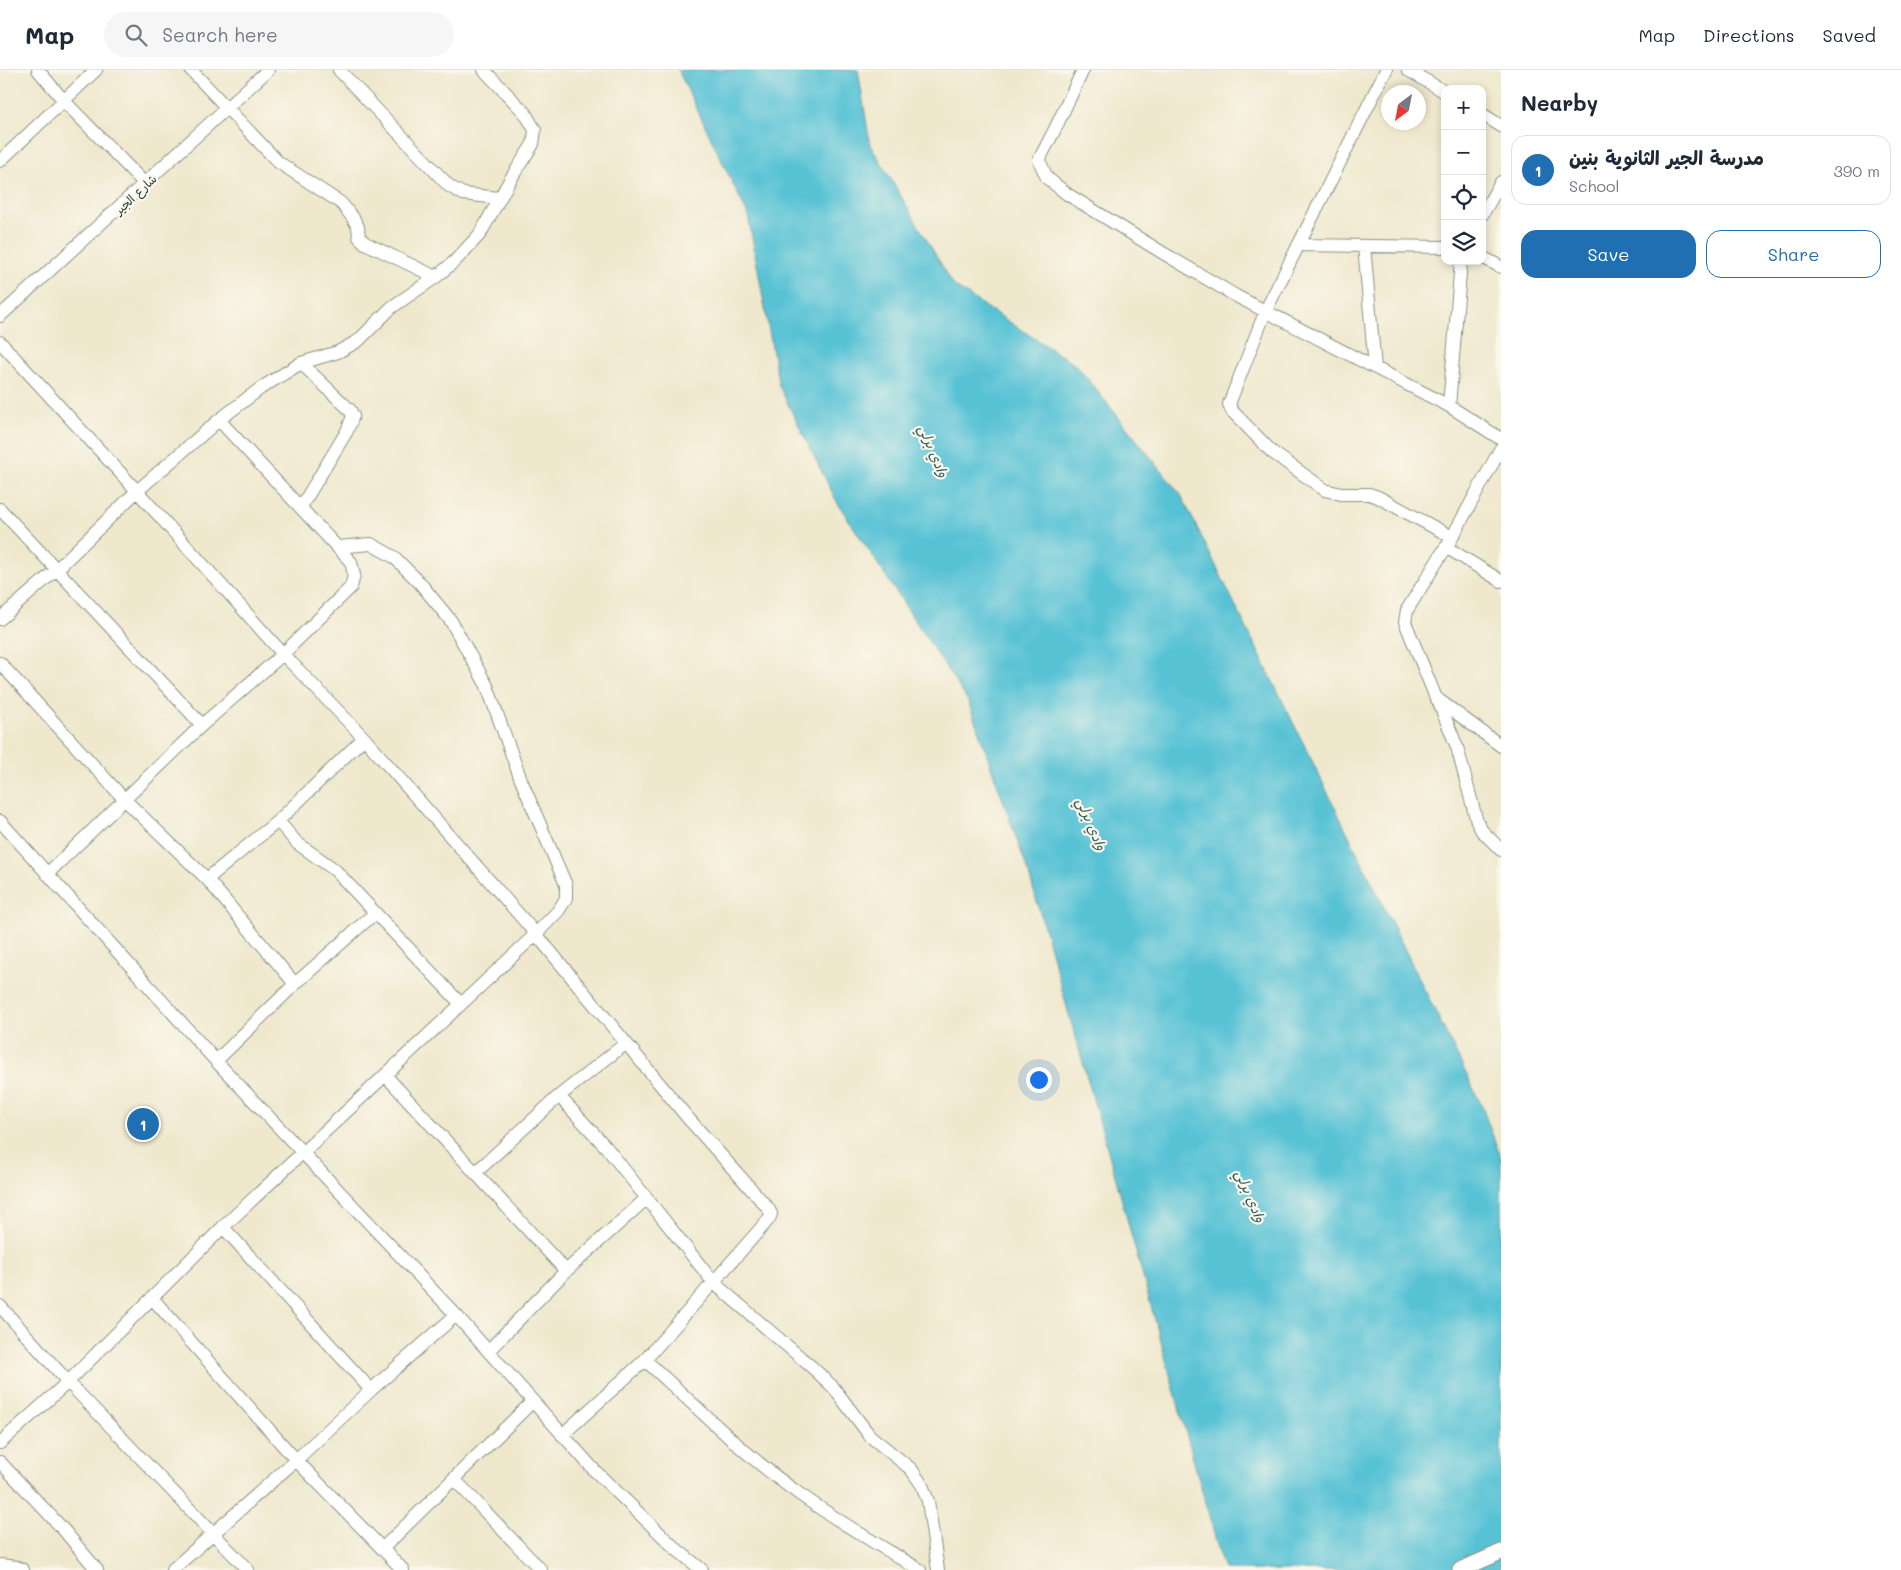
<!DOCTYPE html>
<html lang="en">
<head>
<meta charset="utf-8">
<style>
  body { margin:0; font-family:Mali,"Playpen Sans Arabic",sans-serif; background:#f6f6f7; color:#1f2937 }
  .controls { position:absolute; right:15px; top:15px; display:grid; overflow:hidden; border-radius:10px; box-shadow:0 2px 8px #0003 }
  .controls button { width:45px; height:45px; display:grid; place-items:center; padding:0; border:0; border-bottom:1px solid #e0e1e3; background:#fff; color:#1f2937; font:25px sans-serif }
  .compass { position:absolute; left:1381px; top:15px; width:45px; height:45px; border-radius:50%; background:#fff; box-shadow:0 2px 8px #0003; rotate:212deg }
  .you { position:absolute; left:1038px; top:1009px; width:18px; height:18px; margin:-12px; border:4px solid #fff; border-radius:50%; background:#1a73e8; box-shadow:0 0 0 8px #1a73e833 }
  .badge { display:grid; place-items:center; width:32px; height:32px; border-radius:50%; background:#1f6fb2; color:#fff; font-size:16px; font-weight:700 }
  .pin { position:absolute; translate:-50% -50%; border:2px solid #fff; box-shadow:0 1px 5px #0006 }
  .list { margin:0; padding:0; list-style:none }
  h2 { display:flex; justify-content:space-between; align-items:center; height:65px; margin:0; padding:0 20px; font-size:21px }
  h2 small { font-size:16px; font-weight:400; color:#747a83 }
  .list li { display:grid; grid-template-columns:32px 1fr auto; gap:15px; align-items:center; box-sizing:border-box; height:70px; margin:0 10px 10px; padding:0 10px; border:1px solid #e0e1e3; border-radius:15px }
  .list b { display:block; font-size:19px; white-space:nowrap }
  .list p { margin:0; font-size:16px; white-space:nowrap; color:#747a83 }
  .list em { font-size:16px; font-style:normal; color:#747a83 }
  .actions { display:flex; gap:10px; padding:15px 20px }
  .actions a { flex:1; padding:11px 0; border:1px solid #1f6fb2; border-radius:15px; text-align:center; font-size:18px; color:#1f6fb2 }
  .actions .main { background:#1f6fb2; color:#fff }
  .icon { flex:none; width:28px; height:28px; fill:none; stroke:currentColor; stroke-width:2; stroke-linecap:round; stroke-linejoin:round }
  .map { position:relative; flex:none; width:1501px; height:1500px; overflow:hidden }
  header { display:flex; align-items:center; gap:30px; box-sizing:border-box; height:70px; padding:0 25px; background:#fff; border-bottom:1px solid #e0e1e3 }
  header strong { font-size:24px }
  nav { display:flex; gap:28px; margin-inline-start:auto; font-size:18px }
  .search { width:350px; height:45px; background:#f6f6f7; display:flex; align-items:center; gap:12px; box-sizing:border-box; padding:0 18px; border-radius:28px; color:#747a83; font-size:19px }
  main { display:flex }
  aside { flex:1; background:#fff }
  .map>svg:first-child { display:block }
  .water { fill:#59c2d5; stroke:#3c8084 }
  .lines { fill:none; stroke-linecap:round; stroke-linejoin:round }
  .minor-casing { stroke:#879280; stroke-width:14 }
  .tertiary-casing { stroke:#879280; stroke-width:17 }
  .minor { stroke:#fff; stroke-width:12 }
  .tertiary { stroke:#fff; stroke-width:15 }
  .labels { text-anchor:middle; dominant-baseline:central; stroke-width:4.5; stroke-linejoin:round; paint-order:stroke }
  .street-label { font-size:12px; fill:#1f3d34; stroke:#fbf7ec }
  .water-label { font-size:14px; font-style:italic; fill:#2e5e5c; stroke:#fbf7ec }
</style>
</head>
<body>
<header>
<strong>Map</strong>
<div class="search"><svg class="icon" aria-label="search" viewBox="0 0 24 24"><circle cx="10" cy="10" r="6"/><path d="M15 15l6 6"/></svg>Search here</div>
<nav><a>Map</a><a>Directions</a><a>Saved</a></nav>
</header>
<main>
<div class="map">
<svg width="1501" height="1500" viewBox="0 0 1501 1500">
  <rect width="100%" height="100%" fill="#fbf7ec"/>
  <filter id="ink" filterUnits="userSpaceOnUse"><feTurbulence type="fractalNoise" baseFrequency=".02" numOctaves="2"/><feDisplacementMap in="SourceGraphic" scale="10" xChannelSelector="R" yChannelSelector="G"/><feConvolveMatrix kernelMatrix="1 2 1 2 8 2 1 2 1" color-interpolation-filters="sRGB"/></filter>
  <filter id="wash" filterUnits="userSpaceOnUse"><feTurbulence type="fractalNoise" baseFrequency=".0096" numOctaves="4" result="noise"/><feDisplacementMap in="SourceGraphic" scale="20" xChannelSelector="R" yChannelSelector="G"/><feGaussianBlur stdDeviation="1.12" result="paint"/><feColorMatrix in="noise" values="0 0 0 0 0 0 0 0 0 0 0 0 0 0 0 0 0 1.4 0 .05"/><feComposite in="paint" operator="in"/></filter>
  <g filter="url(#wash)">
    <rect width="100%" height="100%" fill="#efe8cd"/>
    <path class="water" d="M678 0H858L870 74 954 216 1077 296 1181 425 1481 1034 1501 1088V1500H1224L1116 1109 1029 804 968 631 837 432 779 316 748 145Z"/>
  </g>
  <g filter="url(#ink)">
    <g class="lines">
      <defs>
        <path id="minor" d="M38 0 64 31 145 114
          M191 0 278 92 341 133 353 148 358 157 359 167 365 173 436 207
          M339 0 449 116 463 124 499 128
          M1083 0 1055 59 1039 90 1047 108 1067 124 1163 183 1236 226 1449 336 1501 369
          M1386 0 1266 240 1229 334 1232 341 1272 382 1325 420 1341 424H1369L1378 427 1452 467
          M1408 0 1445 22
          M1482 44 1501 56
          M0 91 96 0
          M1482 145 1501 112
          M1298 175 1445 177
          M1364 176 1375 298
          M1482 187 1501 197
          M0 246 268 0
          M0 272 137 421 283 584 364 668 536 864 687 1047 768 1138 771 1144 769 1149 645 1290 562 1365
          M1449 336 1461 191
          M301 437 347 361 353 346 350 340 301 293
          M0 439 202 655
          M1449 473 1501 378
          M1501 511 1446 477 1407 540 1405 552 1436 628 1501 676
          M0 549 56 500 137 421 219 350 261 318 301 293 338 282 358 271 392 237 436 207 455 191 480 164 510 110 533 74 535 60 525 43 484 0
          M0 593 124 729 207 809 295 914
          M1437 628 1457 677 1477 752 1482 761 1501 780
          M0 751 216 991 456 1245 595 1401 675 1478 702 1500
          M278 751 297 773 335 800 460 933
          M47 804 202 655 283 584 351 517 354 505 351 492 219 350
          M207 809 278 751 364 668
          M216 991 295 914 375 843
          M385 1005 566 1201
          M559 1026 606 1077 714 1213 814 1299 833 1317 870 1366 911 1399 922 1415 928 1431 938 1500
          M475 1103 559 1026 625 974
          M223 1157 371 1320
          M152 1228 296 1390 403 1500
          M0 1236 68 1312 248 1500
          M488 1281 566 1201 647 1128
          M645 1290C695 1335 743 1384 798 1423 837 1451 879 1475 920 1500
          M0 1373 68 1312 223 1157 536 864 559 840 566 828V815L521 710 487 616 451 551 420 513 394 487 371 474 338 477
          M0 1392 62 1458 97 1500
          M454 1409 541 1500
          M382 1479 533 1331
          M0 1495 17 1497 23 1500
          M172 1500 296 1390 371 1320 456 1245"/>
        <path id="tertiary" d="M1460 1500 1501 1482"/>
      </defs>
      <use href="#minor" class="minor-casing"/>
      <use href="#tertiary" class="tertiary-casing"/>
      <use href="#minor" class="minor"/>
      <use href="#tertiary" class="tertiary"/>
    </g>
  </g>
  <g class="labels">
    <g class="street-label">
      <text transform="translate(135 124) rotate(-43)">شارع الجير</text>
    </g>
    <g class="water-label">
      <text transform="translate(934 381) rotate(67)">وادي برلي</text>
      <text transform="translate(1092 754) rotate(67)">وادي برلي</text>
      <text transform="translate(1251 1126) rotate(67)">وادي برلي</text>
    </g>
  </g>
</svg>
<div class="controls">
<button>+</button>
<button>−</button>
<button><svg class="icon" aria-label="locate" viewBox="0 0 24 24"><circle cx="12" cy="12" r="6"/><path d="M12 2v4M12 18v4M2 12h4M18 12h4"/></svg></button>
<button><svg class="icon" aria-label="layers" viewBox="0 0 24 24"><path d="M12 4l9 5-9 5-9-5zM3 14l9 5 9-5"/></svg></button>
</div>
<svg class="compass" viewBox="-18 -18 36 36"><path d="M0-13l5 13h-10z" fill="#e53935"/><path d="M0 13l5-13h-10z" fill="#747a83"/></svg>
<div class="you"></div>
<div class="pin badge" style="left:143px;top:1054px">1</div>
</div>
<aside>
<h2>Nearby<small></small></h2>
<ul class="list">
<li><span class="badge">1</span><div><b>مدرسة الجير الثانوية بنين</b><p>School</p></div><em>390 m</em></li>
</ul>
<div class="actions"><a class="main">Save</a><a>Share</a></div>
</aside>
</main>
</body>
</html>
